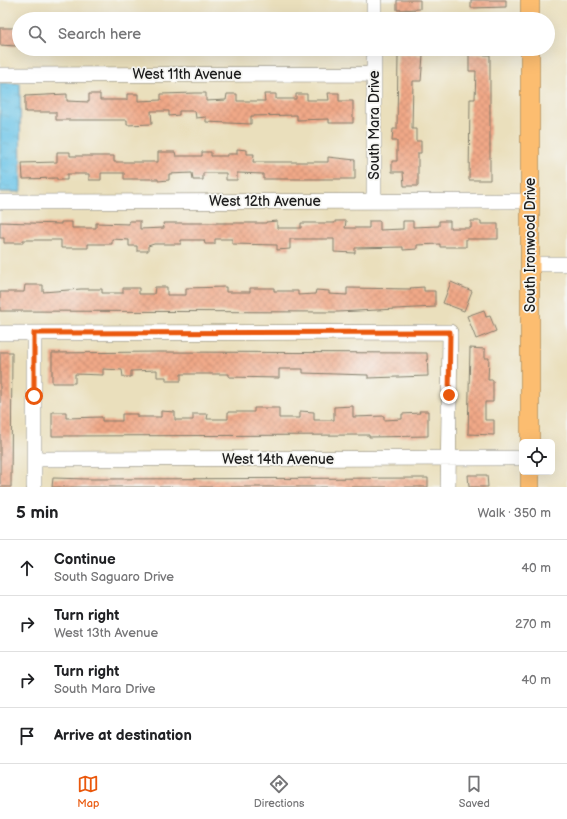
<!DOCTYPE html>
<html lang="en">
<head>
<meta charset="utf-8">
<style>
  body { margin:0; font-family:"Balsamiq Sans",sans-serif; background:#f2f2f2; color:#202124 }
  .controls { position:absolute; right:12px; bottom:12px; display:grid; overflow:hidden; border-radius:6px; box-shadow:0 4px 16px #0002 }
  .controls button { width:36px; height:36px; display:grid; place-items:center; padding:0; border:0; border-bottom:1px solid #e0e0e0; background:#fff; color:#202124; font:20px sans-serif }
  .stop { position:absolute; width:12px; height:12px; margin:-9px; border:3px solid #ea580c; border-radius:50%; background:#fff }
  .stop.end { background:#ea580c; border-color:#fff; box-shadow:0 1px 4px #0008 }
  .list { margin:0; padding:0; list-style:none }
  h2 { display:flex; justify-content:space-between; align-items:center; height:52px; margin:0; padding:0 16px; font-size:17px }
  h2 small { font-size:13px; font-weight:400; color:#757577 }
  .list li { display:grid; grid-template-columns:26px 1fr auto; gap:12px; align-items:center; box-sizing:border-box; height:56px; padding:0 16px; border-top:1px solid #e0e0e0 }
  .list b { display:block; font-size:15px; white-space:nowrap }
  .list p { margin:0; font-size:13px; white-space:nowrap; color:#757577 }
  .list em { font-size:13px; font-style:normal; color:#757577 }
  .icon { flex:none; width:22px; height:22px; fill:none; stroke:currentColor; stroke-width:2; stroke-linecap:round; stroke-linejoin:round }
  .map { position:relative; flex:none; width:567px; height:487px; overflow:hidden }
  .search { position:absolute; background:#fff; box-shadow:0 4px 16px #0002; left:12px; right:12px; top:12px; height:44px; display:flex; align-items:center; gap:10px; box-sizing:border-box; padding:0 14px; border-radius:22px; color:#757577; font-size:15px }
  .sheet { height:276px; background:#fff }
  nav { display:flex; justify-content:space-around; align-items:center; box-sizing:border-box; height:56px; border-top:1px solid #e0e0e0; background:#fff; font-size:11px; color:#757577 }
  nav a { display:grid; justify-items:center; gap:2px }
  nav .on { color:#ea580c }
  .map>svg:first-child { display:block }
  .water { fill:url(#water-ripples); stroke:#437082 }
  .building { fill:url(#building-cross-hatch) }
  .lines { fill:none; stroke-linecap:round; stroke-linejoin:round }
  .minor-casing { stroke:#837e6c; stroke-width:16 }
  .major-casing { stroke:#837e6c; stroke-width:20 }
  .minor { stroke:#fff; stroke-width:15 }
  .major { stroke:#fcbd6f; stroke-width:19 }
  .route { stroke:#ea580c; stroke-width:5 }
  .labels { text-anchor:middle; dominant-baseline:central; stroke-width:3.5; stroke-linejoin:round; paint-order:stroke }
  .street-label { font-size:14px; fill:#1c1c1c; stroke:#f6f6f2 }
</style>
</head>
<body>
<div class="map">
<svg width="567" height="487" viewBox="0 0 567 487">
  <defs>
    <pattern id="water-ripples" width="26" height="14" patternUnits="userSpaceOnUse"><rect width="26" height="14" fill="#6ac4e8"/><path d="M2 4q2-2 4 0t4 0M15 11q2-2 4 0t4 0" fill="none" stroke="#5ba8c6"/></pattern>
    <pattern id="building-cross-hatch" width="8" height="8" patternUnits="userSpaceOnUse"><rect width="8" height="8" fill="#f0a887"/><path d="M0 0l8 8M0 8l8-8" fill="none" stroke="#cd9074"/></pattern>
  </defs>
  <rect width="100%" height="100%" fill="#f6f6f2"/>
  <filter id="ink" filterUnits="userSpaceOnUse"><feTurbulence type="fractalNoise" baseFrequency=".025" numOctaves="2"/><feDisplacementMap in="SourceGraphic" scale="8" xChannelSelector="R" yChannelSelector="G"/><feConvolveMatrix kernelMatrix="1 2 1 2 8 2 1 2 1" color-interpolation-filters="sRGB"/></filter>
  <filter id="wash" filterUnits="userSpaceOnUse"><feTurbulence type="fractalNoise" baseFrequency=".012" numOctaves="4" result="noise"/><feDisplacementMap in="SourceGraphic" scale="16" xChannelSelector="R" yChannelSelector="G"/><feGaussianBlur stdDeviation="0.9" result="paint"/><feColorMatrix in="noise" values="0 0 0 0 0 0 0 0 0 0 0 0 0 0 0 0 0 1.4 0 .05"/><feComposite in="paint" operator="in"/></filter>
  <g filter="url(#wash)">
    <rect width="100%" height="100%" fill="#eadfbc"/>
    <path class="water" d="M0 83H20L21 192H0Z"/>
    <g id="blocks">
      <path class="building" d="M397 0H420V9L397 10Z
        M471 0H506V7L471 8Z
        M0 28H16V46L0 45Z
        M469 54 490 55V180H469L470 99H475L476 71H469Z
        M398 55H423L421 81H413L412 129H416V141H421V153H418V186H404L403 172H392V161H397V141H392L393 129H397Z
        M195 93H206V101L226 100 227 94H237V101H265L264 94H276V99H296V94H307V100H329L328 93H339V101H353V123H329V119L297 120V115L251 116V124L206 122V117L196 118 195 111H179V115L169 116V111H151L152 124 127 125V120H56V112H25V96L67 94V101L89 102V94H100V100H127V94H138V101L161 100V94Z
        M237 149 247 150V154H254L253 162H328V157L355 160V179H263V174L237 173V180H226V173H203V180H193L192 173 169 174V180L158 181V179H124V173H101V180H89V174H67V180H57V178L23 179 22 163 57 162V152H70V156H114V162H158V152H175L176 156H202V152H211V156H227V154H237Z
        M129 221H140V229L164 228 163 223H266V222L277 221V228H301V223H335V221H346L345 228H369V221H380V230L403 229V221H413V227L439 226V221H450V228H471V221H481V224H498V239H466V247H440V244L417 245V249L403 250V247L355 248V253L334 252V239H290V249L277 250V245L232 244V239H215V244H205L204 240H181V244H154L148 246V251H137V246H129V240L112 239V244H88V248H61V240H23V243H4V238H0V222L61 224V222H72V228H96V223L129 224Z
        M451 282 472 291 464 311 443 303Z
        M25 285H43V292L81 289H102V293H123V288H139V294H154L155 287H167V295H186V288L226 287V292H250V288H274V291H298V295L315 294 316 290 329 291V294L347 295V288L411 289 410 288 424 287V291H435V307L338 312 0 311V292H24Z
        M484 310 486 317 490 316 496 331 476 339 467 316Z
        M470 348 485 349V358H489L488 380H493V402H485V420H494V435L468 434Z
        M0 352H12L11 487H0Z
        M157 352 427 353 428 376 368 378V375L303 373V369H279V378L229 377V374H181V381H166V377H157V370L131 371V377H123L122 370 103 369V375L75 374V383H52V353Z
        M353 406V417L384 416V420L402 419V414L420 413 419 411H428V436L369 437V435L52 436V412H66V418L102 417V421H122V414H137V417H161V411L175 412V420H193V414H208L207 419H228V412H254V408H279V418H300V411L314 412V420H334V407Z
        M468 475H487L488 487H469Z
        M53 478 87 479 428 478V487H52Z"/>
    </g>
  </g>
  <g filter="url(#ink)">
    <use href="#blocks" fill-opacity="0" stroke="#837e6c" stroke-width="1"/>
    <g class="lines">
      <defs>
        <path id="minor" d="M374 19V0
          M374 49V201
          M0 75 374 74
          M0 202 530 201
          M530 264H567
          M0 333 450 332 448 487
          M34 333V487
          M34 459 522 458"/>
        <path id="major" d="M530 19V0
          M530 49V442
          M530 487V472"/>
      </defs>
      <use href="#minor" class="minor-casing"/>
      <use href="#major" class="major-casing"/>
      <use href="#minor" class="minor"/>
      <use href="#major" class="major"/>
    </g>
  </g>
  <g class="lines" filter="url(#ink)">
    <path class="route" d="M34 396V333L450 332 449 395"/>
  </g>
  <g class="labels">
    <g class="street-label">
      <text x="187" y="74">West 11th Avenue</text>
      <text transform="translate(374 125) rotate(-90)">South Mara Drive</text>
      <text x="265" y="201">West 12th Avenue</text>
      <text transform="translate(530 245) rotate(-90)">South Ironwood Drive</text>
      <text x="278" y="459">West 14th Avenue</text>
    </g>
  </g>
</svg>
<div class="controls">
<button><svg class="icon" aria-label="locate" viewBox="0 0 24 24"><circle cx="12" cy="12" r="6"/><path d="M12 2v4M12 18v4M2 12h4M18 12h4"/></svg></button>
</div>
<div class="stop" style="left:34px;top:396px"></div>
<div class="stop end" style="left:449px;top:395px"></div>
<div class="search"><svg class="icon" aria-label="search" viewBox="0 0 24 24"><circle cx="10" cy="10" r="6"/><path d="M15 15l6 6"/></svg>Search here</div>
</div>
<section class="sheet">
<h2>5 min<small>Walk · 350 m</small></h2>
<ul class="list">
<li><svg class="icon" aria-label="ahead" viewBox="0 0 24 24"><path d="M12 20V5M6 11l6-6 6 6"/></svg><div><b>Continue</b><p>South Saguaro Drive</p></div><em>40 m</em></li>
<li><svg class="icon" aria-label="right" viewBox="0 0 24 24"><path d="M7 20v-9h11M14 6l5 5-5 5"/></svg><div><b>Turn right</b><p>West 13th Avenue</p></div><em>270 m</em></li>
<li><svg class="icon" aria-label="right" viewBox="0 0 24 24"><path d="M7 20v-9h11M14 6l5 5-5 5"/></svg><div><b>Turn right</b><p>South Mara Drive</p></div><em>40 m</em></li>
<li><svg class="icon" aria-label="arrive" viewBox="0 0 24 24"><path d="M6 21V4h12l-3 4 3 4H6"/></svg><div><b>Arrive at destination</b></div></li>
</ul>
</section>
<nav>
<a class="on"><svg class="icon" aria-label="map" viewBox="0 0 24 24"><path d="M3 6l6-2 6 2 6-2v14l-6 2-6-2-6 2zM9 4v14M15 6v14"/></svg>Map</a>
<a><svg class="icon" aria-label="directions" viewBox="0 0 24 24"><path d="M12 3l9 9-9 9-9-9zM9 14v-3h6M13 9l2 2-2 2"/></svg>Directions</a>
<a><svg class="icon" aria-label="saved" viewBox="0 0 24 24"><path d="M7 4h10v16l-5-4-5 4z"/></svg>Saved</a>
</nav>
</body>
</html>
